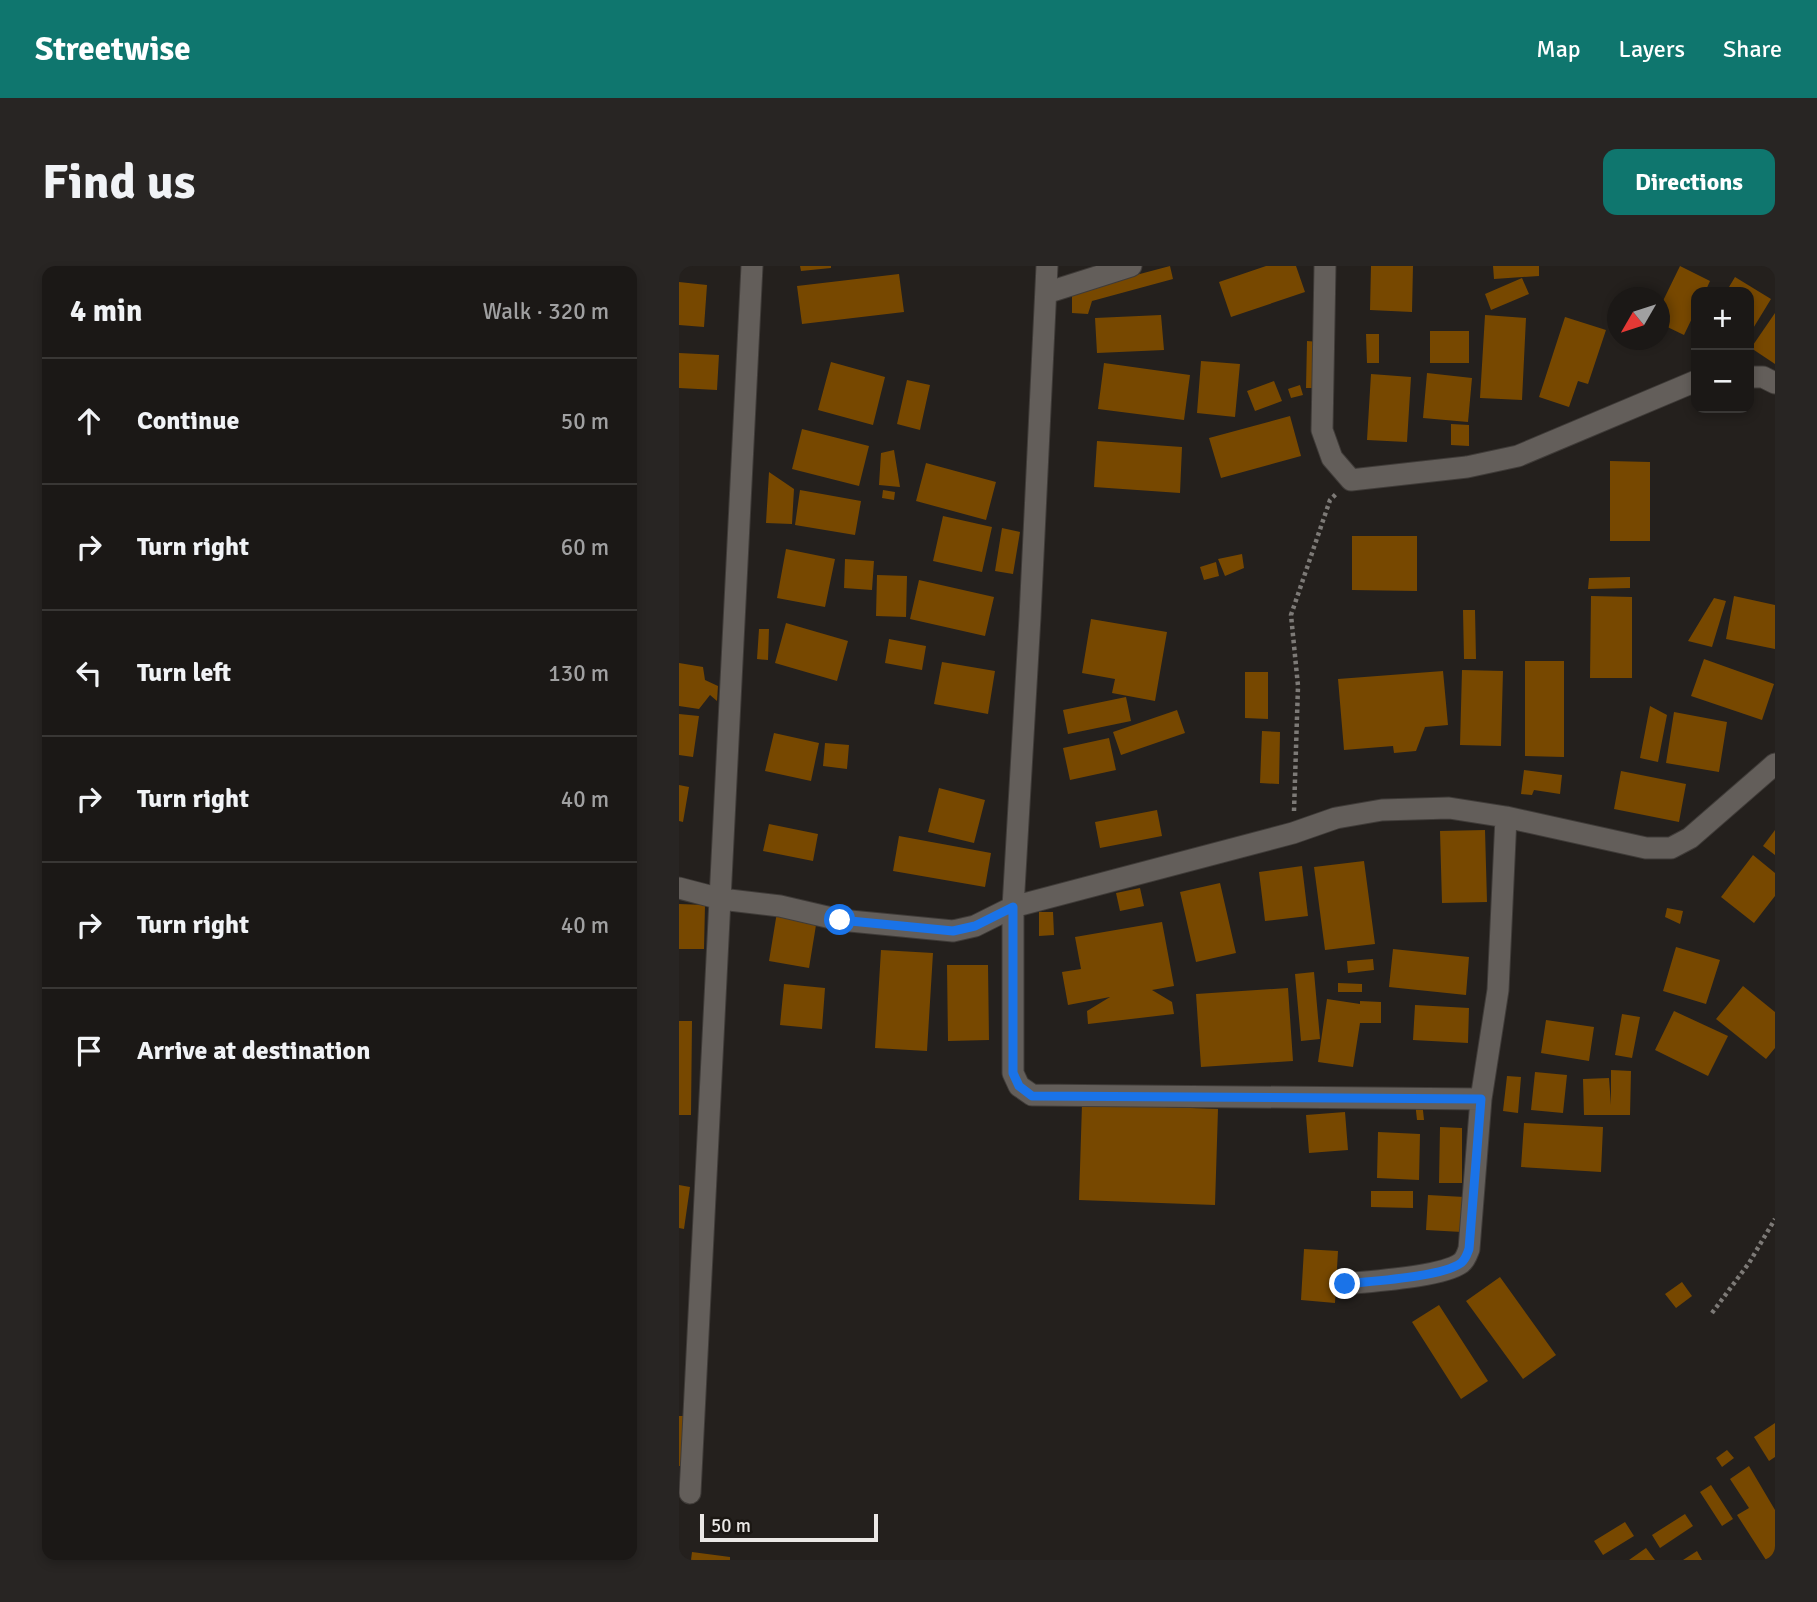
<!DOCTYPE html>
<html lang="en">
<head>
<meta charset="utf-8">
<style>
  body { margin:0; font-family:Signika,sans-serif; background:#282523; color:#f1f3f6 }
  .controls { position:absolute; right:21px; top:21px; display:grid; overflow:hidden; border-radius:14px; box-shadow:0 4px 10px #0003 }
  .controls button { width:63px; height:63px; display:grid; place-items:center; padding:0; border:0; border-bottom:2px solid #393735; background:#1b1816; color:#f1f3f6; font:35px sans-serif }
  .compass { position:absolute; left:928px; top:21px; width:63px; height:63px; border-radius:50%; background:#1b1816; box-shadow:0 4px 10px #0003; rotate:231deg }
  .scale { position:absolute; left:21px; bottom:18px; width:178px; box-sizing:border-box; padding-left:7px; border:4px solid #ebe8e6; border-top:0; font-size:19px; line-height:24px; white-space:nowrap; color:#ebe8e6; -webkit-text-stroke:5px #1b1713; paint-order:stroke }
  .stop { position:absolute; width:21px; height:21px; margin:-16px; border:5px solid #1a73e8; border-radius:50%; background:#fff }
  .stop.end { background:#1a73e8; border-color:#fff; box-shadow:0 2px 7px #0008 }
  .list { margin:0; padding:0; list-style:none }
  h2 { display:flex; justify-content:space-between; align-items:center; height:91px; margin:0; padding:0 28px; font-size:30px }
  h2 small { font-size:23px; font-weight:400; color:#a0a0a1 }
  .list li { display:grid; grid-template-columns:46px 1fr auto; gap:21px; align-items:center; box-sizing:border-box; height:126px; padding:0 28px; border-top:2px solid #393735 }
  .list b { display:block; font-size:26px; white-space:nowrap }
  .list em { font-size:23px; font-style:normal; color:#a0a0a1 }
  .icon { flex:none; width:38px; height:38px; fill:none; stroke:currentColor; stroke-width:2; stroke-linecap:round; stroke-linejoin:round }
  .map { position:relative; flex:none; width:1096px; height:1294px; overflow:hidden; border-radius:14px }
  header { display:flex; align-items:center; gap:42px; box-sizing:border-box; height:98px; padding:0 35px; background:#0f766e; color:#fff }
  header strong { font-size:33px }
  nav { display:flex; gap:38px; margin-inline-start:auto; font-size:24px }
  .intro { display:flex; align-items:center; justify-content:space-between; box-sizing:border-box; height:168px; padding:0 42px }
  h1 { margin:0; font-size:49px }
  .button { padding:18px 32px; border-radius:14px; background:#0f766e; color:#fff; font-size:24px; font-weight:700 }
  main { display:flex; gap:42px; padding:0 42px }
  aside { flex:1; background:#1b1816; border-radius:14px; box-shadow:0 4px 10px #0003 }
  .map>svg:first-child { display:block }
  .building { fill:#774800 }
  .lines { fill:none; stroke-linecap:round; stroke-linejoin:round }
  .street-casing { stroke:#3f3b38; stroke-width:23 }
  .path { stroke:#7d7a77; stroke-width:4.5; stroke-dasharray:3.5 3.5; stroke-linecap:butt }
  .street { stroke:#635e5a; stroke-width:21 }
  .route { stroke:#1a73e8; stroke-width:9 }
</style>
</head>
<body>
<header>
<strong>Streetwise</strong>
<nav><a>Map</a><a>Layers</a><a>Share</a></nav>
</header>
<div class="intro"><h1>Find us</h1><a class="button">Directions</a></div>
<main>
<aside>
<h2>4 min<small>Walk · 320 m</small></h2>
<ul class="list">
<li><svg class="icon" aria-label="ahead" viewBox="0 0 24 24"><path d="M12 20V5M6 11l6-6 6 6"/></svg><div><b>Continue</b></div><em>50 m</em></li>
<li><svg class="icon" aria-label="right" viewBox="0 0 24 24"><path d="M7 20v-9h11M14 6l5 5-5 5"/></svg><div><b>Turn right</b></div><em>60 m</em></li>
<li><svg class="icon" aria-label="left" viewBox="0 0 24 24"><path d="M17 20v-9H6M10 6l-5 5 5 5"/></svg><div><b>Turn left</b></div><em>130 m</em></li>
<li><svg class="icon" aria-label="right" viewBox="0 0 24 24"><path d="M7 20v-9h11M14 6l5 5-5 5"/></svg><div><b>Turn right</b></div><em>40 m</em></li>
<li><svg class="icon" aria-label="right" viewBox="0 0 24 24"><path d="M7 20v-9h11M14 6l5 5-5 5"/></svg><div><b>Turn right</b></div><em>40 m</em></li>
<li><svg class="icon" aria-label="arrive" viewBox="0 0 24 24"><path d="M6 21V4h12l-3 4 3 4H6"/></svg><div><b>Arrive at destination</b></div></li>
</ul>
</aside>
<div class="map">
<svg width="1096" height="1294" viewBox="0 0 1096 1294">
  <rect width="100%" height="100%" fill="#24201d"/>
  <path class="building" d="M121 0H152V2L122 5Z
    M491 0 494 13 413 35 409 48 393 47V26Z
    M587 0H617L626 26 552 51 540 16Z
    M692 0H734L733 46 691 44Z
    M814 0H860V10L815 13Z
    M1001 0 1031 15 1026 26H1017V44L1005 69 980 57V43Z
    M220 8 225 46 123 58 118 20Z
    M1056 11 1092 33 1070 69V26H1047Z
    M843 12 850 28 812 44 806 28Z
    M0 16 28 19 25 61 0 59Z
    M1096 47V98L1072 82Z
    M482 49 485 84 418 87 416 52Z
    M806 49 847 52 843 134 801 132Z
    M886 51 927 64 909 118 899 115 890 141 860 131Z
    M751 65H790V97H751Z
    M687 68H700V97H688Z
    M628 75 640 76V122H627Z
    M0 87 40 89 38 124 0 122Z
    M522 95 561 98 556 151 518 147Z
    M152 96 206 111 194 159 139 144Z
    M425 97 511 109 505 154 419 143Z
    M748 107 793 112 789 156 744 152Z
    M692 108 732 111 728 176 688 174Z
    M228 114 251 119 241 164 218 158Z
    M595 115 603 135 576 145 568 125Z
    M621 119 624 129 612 132 609 123Z
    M611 150 622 190 542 212 530 172Z
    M772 158 790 159V180L772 179Z
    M123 163 190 180 180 220 113 203Z
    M418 175 503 181 501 227 415 221Z
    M215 184 221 221 200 219 202 187Z
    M931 195 971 196V275H931Z
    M247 197 317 216 307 254 237 235Z
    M90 206 115 223 113 258 87 257Z
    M121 224 182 235 176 269 116 259Z
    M204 224 216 226 215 234 203 232Z
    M264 250 313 261 303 306 254 295Z
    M323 262 341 266 334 308 316 305Z
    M673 270H738V325L673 324Z
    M107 283 156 293 146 341 98 332Z
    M563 288 565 302 546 310 539 293Z
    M166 293 195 295 193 324 165 322Z
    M537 296 540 310 525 314 521 301Z
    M198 309 228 310 227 351 197 350Z
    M951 311V322L909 323 910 312Z
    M240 314 315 331 306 370 231 353Z
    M912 330 953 331V412H911Z
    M1055 330 1096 339V383L1047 373Z
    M1035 332 1047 335 1033 381 1009 375Z
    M784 344H796L797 393H785Z
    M412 353 488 366 476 435 433 427 436 413 403 407Z
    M107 357 169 375 158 415 96 397Z
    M80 363H90L89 394 78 393Z
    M210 373 247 380 243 404 206 397Z
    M1025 393 1095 418 1083 454 1012 430Z
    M846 395H885V491L846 490Z
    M263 396 316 405 309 448 255 438Z
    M0 397 24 401 26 414 39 420 38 435 31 429 20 443 0 440Z
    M783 404 824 405 822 480 781 479Z
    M764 405 769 459 746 461 737 485 715 487 714 480 665 484 659 413Z
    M566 406H589V453L566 452Z
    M447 431 452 455 389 468 384 444Z
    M971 440 988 449 979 496 961 492Z
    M498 444 506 467 442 489 434 466Z
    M995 446 1048 456 1040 506 987 497Z
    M0 448 20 450 14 491 0 489Z
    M583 465 601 466 600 518 581 517Z
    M95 467 140 477 132 515 86 505Z
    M430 472 437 504 391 514 384 482Z
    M146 477 170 479 168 503 144 500Z
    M845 504 883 509 881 528 855 524 853 529 842 528Z
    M942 505 1007 518 1000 556 935 543Z
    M0 519 10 521 4 556 0 555Z
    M260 522 306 534 295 577 249 566Z
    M478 544 483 570 421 582 416 556Z
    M90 558 139 568 134 595 84 585Z
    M806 564 808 636 763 637 761 565Z
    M1096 564V589L1084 580Z
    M220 570 312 587 306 621 214 605Z
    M1074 589 1096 607V630L1075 657 1042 631Z
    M685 595 696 678 646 684 635 601Z
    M623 600 629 650 586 655 580 606Z
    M541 617 557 687 517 696 501 626Z
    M461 622 465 640 441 645 437 627Z
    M0 638 26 639 25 683H0Z
    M988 642 1004 645 1001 658 986 651Z
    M98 646 138 653 130 702 90 695Z
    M360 646H374L375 669 360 670Z
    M483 656 495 720 473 724 493 736 495 748 409 758 408 745 431 731 389 739 383 706 402 703 396 671Z
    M997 681 1041 694 1027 738 984 725Z
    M714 683 790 691 787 729 710 721Z
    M202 684 254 687 248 785 196 782Z
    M694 693 695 704 669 707 668 695Z
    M268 699H309L310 774 269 775Z
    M635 706 641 773 622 775 616 708Z
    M659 717 683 718V726H659Z
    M105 718 146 722 143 763 101 759Z
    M1064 720 1096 746V782L1087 793 1037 753Z
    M609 722 614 795 522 801 517 728Z
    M648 733 681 738V735L702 736V757H681L674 801 639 796Z
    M736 739 790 742 789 777 734 774Z
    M995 745 1049 770 1029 810 976 784Z
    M943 748 961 751 953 792 936 789Z
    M867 754 915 761 910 795 862 787Z
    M0 755H13L12 849H0Z
    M932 804 952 805 951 849H905L904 813 930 812 932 839Z
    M856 806 888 809 884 847 852 844Z
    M828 810 842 811 839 847 824 845Z
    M743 835 745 854H738L736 836Z
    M403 838 539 843 536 939 400 934Z
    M666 846 669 884 630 887 627 849Z
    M845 857 924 861 922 906 842 901Z
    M761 861 783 862V917H760Z
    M699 866 741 868 740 914 698 912Z
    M0 919 11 921 5 963 0 962Z
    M692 925H734V942L692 941Z
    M749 929 785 931 783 966 747 964Z
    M625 983 659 985 656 1037 622 1034Z
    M821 1011 877 1089 844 1113 787 1035Z
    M1003 1016 1013 1030 997 1042 986 1028Z
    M760 1039 809 1115 782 1133 733 1056Z
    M0 1150H4V1200H0Z
    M1096 1157V1191L1090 1195 1075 1171Z
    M1048 1184 1055 1192 1043 1201 1037 1192Z
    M1070 1200 1096 1244V1292L1092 1294H1087L1058 1249 1070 1242 1051 1213Z
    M1032 1219 1054 1253 1043 1260 1021 1226Z
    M1006 1248 1014 1260 981 1282 973 1269Z
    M946 1256 955 1270 924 1289 915 1275Z
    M967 1282 976 1294H950Z
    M1018 1285 1023 1294H1004Z
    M13 1286 51 1291V1294H12Z"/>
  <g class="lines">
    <defs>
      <path id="street" d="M368 0 351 351 334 641V807L340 820 353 829 802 833
        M646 0 643 164 653 192 672 214 788 201 839 190 1017 115
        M367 27 452 0
        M1070 111H1084L1096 117
        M0 622 42 633 101 640 161 654 274 665 296 660 334 641 614 567 657 552 703 544 770 542 827 551 967 582H992L1011 572 1096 498
        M666 1018C692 1015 763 1011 782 997 787 993 788 988 790 983L802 833 819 724 827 551
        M11 1227 73 0"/>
    </defs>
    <use href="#street" class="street-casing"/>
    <path class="path" d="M615 545 619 420 612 349 651 234 658 227
      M1033 1047 1070 997 1096 953"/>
    <use href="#street" class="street"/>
  </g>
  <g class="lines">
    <path class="route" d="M161 654 274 665 296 660 334 641V807L340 820 353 830 802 833 790 983C788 988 787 993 782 997 763 1011 692 1015 666 1018"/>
  </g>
</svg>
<div class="controls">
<button>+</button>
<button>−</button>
</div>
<svg class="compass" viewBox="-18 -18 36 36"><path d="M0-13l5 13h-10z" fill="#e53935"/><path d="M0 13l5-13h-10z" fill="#a0a0a1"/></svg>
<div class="scale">50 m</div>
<div class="stop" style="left:161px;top:654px"></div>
<div class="stop end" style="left:666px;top:1018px"></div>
</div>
</main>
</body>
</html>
